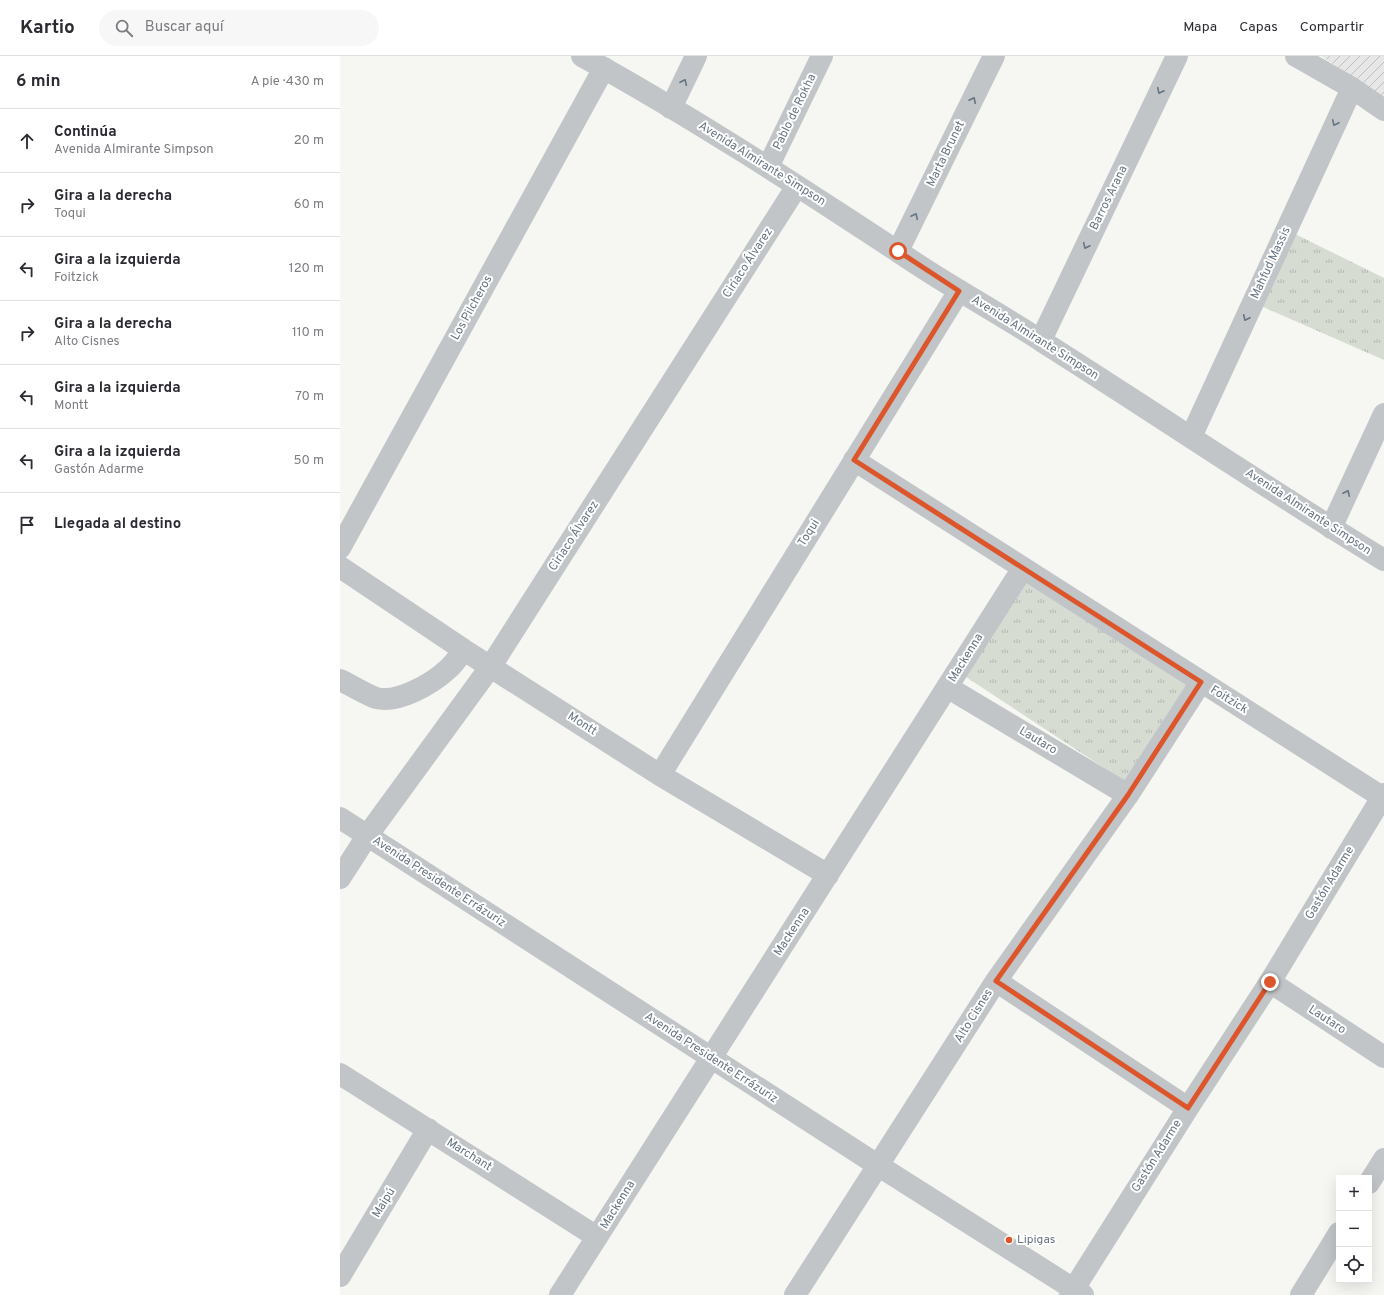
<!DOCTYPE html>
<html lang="es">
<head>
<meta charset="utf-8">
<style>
  body { margin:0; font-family:Overpass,sans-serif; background:#f7f7f7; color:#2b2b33 }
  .controls { position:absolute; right:12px; bottom:12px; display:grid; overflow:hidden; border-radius:0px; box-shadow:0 4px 16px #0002 }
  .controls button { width:36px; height:36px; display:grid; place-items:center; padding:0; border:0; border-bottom:1px solid #e1e1e2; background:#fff; color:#2b2b33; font:20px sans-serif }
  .stop { position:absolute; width:12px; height:12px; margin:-9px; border:3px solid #dd552b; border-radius:50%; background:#fff }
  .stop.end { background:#dd552b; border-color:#fff; box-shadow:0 1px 4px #0008 }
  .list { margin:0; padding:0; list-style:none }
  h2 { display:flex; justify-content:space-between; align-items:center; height:52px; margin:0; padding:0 16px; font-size:17px }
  h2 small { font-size:13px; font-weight:400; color:#7c7c81 }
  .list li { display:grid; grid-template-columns:26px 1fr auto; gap:12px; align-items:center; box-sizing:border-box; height:64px; padding:0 16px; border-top:1px solid #e1e1e2 }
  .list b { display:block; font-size:15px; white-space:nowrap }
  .list p { margin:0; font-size:13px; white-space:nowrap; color:#7c7c81 }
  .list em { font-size:13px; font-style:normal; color:#7c7c81 }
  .icon { flex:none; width:22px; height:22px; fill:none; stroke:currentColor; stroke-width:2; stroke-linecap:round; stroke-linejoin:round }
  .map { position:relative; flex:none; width:1044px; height:1239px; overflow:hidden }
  header { display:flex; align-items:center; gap:24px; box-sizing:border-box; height:56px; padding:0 20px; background:#fff; border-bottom:1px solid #e1e1e2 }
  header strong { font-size:19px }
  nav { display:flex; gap:22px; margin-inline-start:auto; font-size:14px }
  .search { width:280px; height:36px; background:#f7f7f7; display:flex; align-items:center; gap:10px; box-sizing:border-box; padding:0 14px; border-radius:22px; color:#7c7c81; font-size:15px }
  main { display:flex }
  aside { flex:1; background:#fff }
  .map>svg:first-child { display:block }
  .industrial { fill:url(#industrial-furrows) }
  .grass { fill:url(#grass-tufts) }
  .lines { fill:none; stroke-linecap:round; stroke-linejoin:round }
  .minor { stroke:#c1c5c8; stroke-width:22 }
  .oneway { stroke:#667582 }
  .route { stroke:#dd552b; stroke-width:5 }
  .poi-dot { fill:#dd552b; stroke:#fff; stroke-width:1.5 }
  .labels { text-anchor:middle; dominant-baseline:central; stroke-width:4; stroke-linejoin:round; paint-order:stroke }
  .street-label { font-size:12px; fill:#667582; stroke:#fff }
  .poi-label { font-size:12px; fill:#667582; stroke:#fff; text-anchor:start }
</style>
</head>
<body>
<header>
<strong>Kartio</strong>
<div class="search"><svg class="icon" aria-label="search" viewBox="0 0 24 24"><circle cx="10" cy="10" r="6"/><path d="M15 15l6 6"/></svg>Buscar aquí</div>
<nav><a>Mapa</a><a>Capas</a><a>Compartir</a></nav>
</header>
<main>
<aside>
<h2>6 min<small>A pie · 430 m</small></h2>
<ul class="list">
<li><svg class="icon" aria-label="ahead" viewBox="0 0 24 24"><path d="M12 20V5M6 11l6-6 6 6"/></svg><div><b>Continúa</b><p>Avenida Almirante Simpson</p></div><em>20 m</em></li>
<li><svg class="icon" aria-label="right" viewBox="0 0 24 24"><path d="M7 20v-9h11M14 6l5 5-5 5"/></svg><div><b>Gira a la derecha</b><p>Toqui</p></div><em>60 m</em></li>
<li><svg class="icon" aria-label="left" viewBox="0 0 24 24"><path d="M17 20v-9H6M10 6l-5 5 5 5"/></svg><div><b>Gira a la izquierda</b><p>Foitzick</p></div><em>120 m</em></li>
<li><svg class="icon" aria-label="right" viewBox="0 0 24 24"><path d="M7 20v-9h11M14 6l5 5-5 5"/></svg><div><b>Gira a la derecha</b><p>Alto Cisnes</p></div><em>110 m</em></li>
<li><svg class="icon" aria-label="left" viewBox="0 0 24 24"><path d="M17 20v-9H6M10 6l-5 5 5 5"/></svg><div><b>Gira a la izquierda</b><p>Montt</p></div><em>70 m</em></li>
<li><svg class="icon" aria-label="left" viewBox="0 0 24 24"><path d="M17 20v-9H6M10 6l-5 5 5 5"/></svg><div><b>Gira a la izquierda</b><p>Gastón Adarme</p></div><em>50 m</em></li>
<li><svg class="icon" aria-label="arrive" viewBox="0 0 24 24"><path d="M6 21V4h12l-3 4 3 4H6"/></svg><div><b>Llegada al destino</b></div></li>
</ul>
</aside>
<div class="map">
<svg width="1044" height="1239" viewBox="0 0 1044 1239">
  <defs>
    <pattern id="industrial-furrows" width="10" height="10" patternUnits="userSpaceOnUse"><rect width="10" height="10" fill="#e6e7e6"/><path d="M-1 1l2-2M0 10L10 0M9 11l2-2" fill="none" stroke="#bec0c0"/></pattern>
    <pattern id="grass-tufts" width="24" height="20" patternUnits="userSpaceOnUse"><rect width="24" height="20" fill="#d7dcd3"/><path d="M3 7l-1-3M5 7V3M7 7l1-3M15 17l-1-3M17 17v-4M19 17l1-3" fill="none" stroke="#b2b7b1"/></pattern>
  </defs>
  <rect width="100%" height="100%" fill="#f6f6f2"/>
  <path class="industrial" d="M981 0H1044V42Z"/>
  <path class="grass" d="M955 178 1044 222V304L921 250Z
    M682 522 850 631 787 727 620 617Z"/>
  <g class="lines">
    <path class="minor" d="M242 0C360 65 473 140 586 214 625 239 665 261 703 286 817 358 929 434 1044 504
      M956 0 1012 32 1044 54
      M331 52 356 0
      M428 111 482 0
      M558 195 654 0
      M701 284 837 0
      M851 381 1012 32
      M514 404 1042 741
      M991 472 1044 358
      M0 492 264 12
      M0 511 124 594 320 719 488 819
      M0 624C11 629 25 638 36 642 58 648 93 627 108 613 114 608 119 600 124 594
      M607 631 788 739
      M320 719 619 235
      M0 762 539 1110 743 1239
      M0 822 27 780 151 610 457 130
      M656 925 848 1052
      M930 926 1044 1001
      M0 1018 257 1181
      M1029 1127 1044 1103
      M0 1220 88 1073
      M220 1239 683 512
      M455 1239 656 925 788 739 861 626
      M730 1239 848 1052 930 926 1044 738
      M961 1239 999 1177"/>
  </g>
  <defs><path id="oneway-chevron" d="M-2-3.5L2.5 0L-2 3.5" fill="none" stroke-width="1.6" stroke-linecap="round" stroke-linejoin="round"/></defs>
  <g class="oneway">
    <use href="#oneway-chevron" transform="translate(344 26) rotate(-65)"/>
    <use href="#oneway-chevron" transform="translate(820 35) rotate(116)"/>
    <use href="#oneway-chevron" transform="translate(633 44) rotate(-64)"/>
    <use href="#oneway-chevron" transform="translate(995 67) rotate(115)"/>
    <use href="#oneway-chevron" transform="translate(575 160) rotate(-64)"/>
    <use href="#oneway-chevron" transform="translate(746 190) rotate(116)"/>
    <use href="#oneway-chevron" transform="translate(906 262) rotate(115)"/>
    <use href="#oneway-chevron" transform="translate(1007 437) rotate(-65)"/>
  </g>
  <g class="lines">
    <path class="route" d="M558 195 619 235 514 404 861 626 788 739 656 925 848 1052 930 926"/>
  </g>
  <circle class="poi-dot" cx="669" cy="1184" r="4"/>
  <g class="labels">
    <g class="street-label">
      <text transform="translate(455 56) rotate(-64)">Pablo de Rokha</text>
      <text transform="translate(606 98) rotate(-64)">Marta Brunet</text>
      <text transform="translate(422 108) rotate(32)">Avenida Almirante Simpson</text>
      <text transform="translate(769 142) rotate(-64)">Barros Arana</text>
      <text transform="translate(408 207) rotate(-57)">Ciriaco Álvarez</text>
      <text transform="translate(931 207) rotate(-65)">Mahfud Massis</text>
      <text transform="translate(132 252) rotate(-61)">Los Pilcheros</text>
      <text transform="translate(695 282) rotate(32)">Avenida Almirante Simpson</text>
      <text transform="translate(968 456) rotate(33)">Avenida Almirante Simpson</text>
      <text transform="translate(469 477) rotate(-58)">Toqui</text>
      <text transform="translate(234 480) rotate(-57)">Ciriaco Álvarez</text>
      <text transform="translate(626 602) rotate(-58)">Mackenna</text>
      <text transform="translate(889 644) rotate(32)">Foitzick</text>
      <text transform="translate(242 668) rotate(33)">Montt</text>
      <text transform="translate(698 685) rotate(31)">Lautaro</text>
      <text transform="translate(99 826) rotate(33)">Avenida Presidente Errázuriz</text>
      <text transform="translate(990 827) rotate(-59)">Gastón Adarme</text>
      <text transform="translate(452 876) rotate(-57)">Mackenna</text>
      <text transform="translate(634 960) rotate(-58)">Alto Cisnes</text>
      <text transform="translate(987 964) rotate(33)">Lautaro</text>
      <text transform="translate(371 1002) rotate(33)">Avenida Presidente Errázuriz</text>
      <text transform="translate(129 1099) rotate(32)">Marchant</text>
      <text transform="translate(817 1100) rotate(-58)">Gastón Adarme</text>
      <text transform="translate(44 1147) rotate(-59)">Maipú</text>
      <text transform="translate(278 1149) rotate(-58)">Mackenna</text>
    </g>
    <g class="poi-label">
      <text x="677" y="1184">Lipigas</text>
    </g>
  </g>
</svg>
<div class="controls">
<button>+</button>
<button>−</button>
<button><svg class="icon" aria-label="locate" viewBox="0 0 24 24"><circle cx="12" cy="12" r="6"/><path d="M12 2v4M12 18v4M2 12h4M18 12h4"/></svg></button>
</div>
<div class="stop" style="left:558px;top:195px"></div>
<div class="stop end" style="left:930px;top:926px"></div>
</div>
</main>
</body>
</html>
